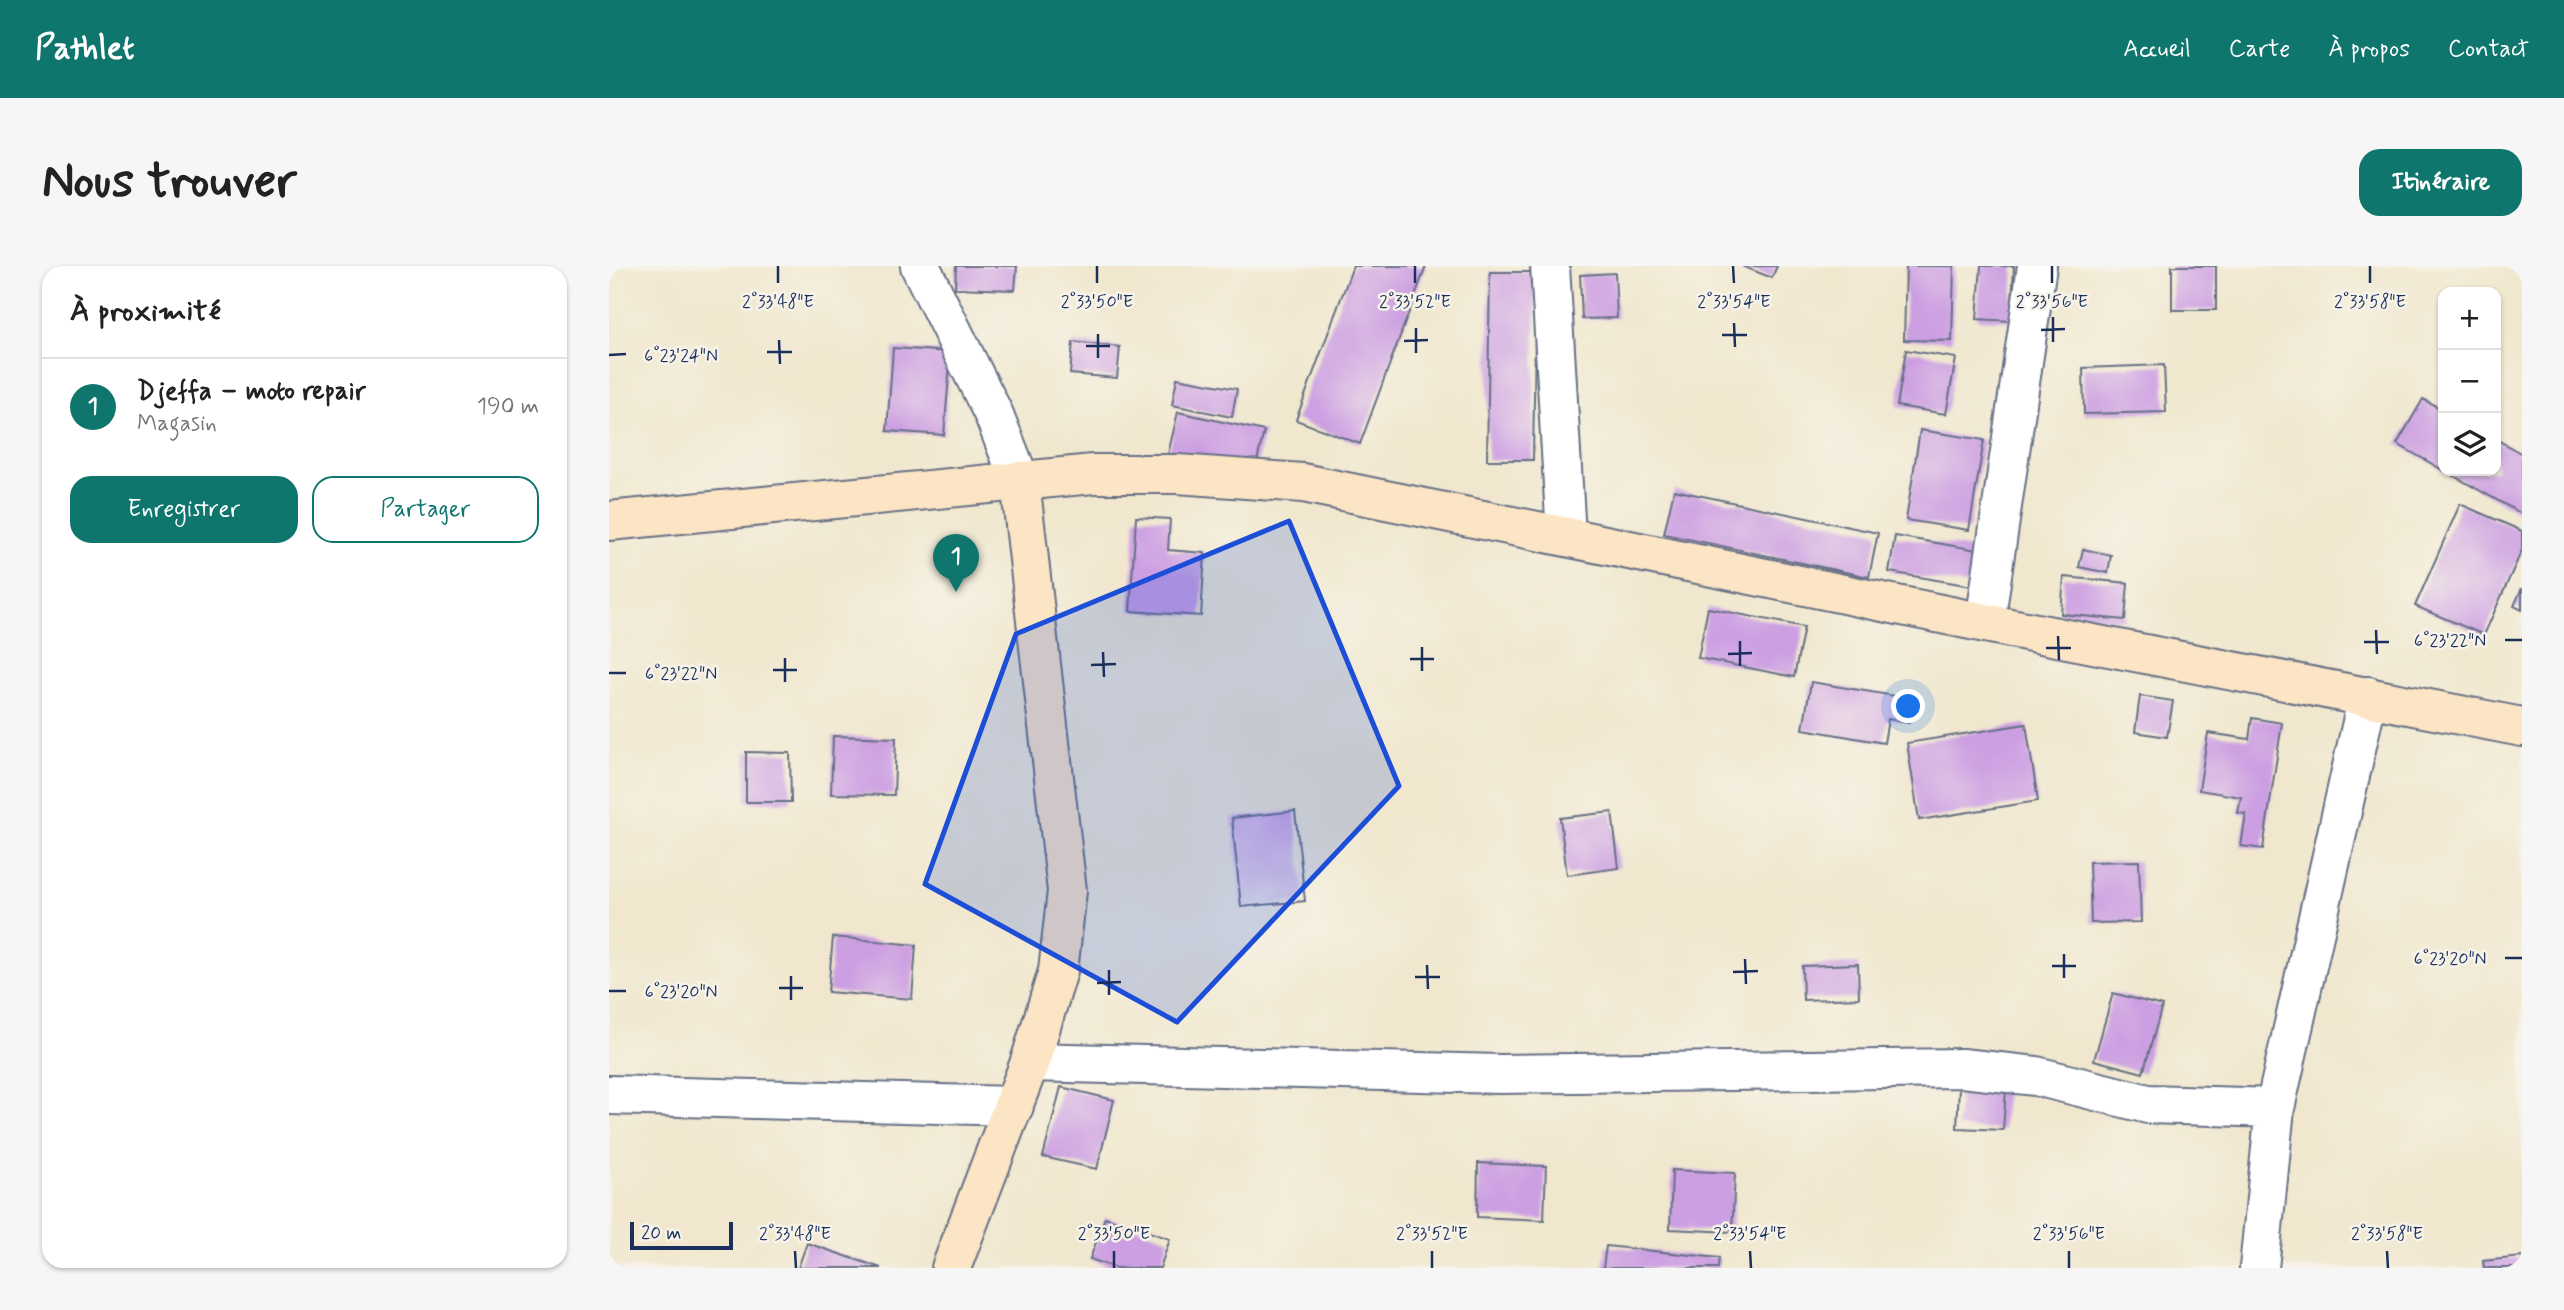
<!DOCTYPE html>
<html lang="fr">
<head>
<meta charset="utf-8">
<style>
  body { margin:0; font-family:Mynerve,sans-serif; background:#f6f6f6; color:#222 }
  .controls { position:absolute; right:21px; top:21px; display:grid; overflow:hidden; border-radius:14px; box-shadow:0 2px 5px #0004 }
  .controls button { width:63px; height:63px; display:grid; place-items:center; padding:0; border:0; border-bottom:2px solid #e0e0e0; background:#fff; color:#222; font:35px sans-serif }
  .scale { position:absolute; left:21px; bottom:18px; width:103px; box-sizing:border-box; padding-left:7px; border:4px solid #1b2f5e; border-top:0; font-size:19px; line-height:24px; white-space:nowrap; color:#1b2f5e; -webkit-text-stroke:5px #f7f3e8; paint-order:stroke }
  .you { position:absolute; left:1300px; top:441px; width:24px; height:24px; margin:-18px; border:5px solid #fff; border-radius:50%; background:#1a73e8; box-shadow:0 0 0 10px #1a73e833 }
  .badge { display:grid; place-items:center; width:46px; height:46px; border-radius:50%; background:#0f766e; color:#fff; font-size:23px; font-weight:700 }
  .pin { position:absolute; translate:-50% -58px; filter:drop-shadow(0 2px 4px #0008) }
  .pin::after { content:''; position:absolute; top:37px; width:24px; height:21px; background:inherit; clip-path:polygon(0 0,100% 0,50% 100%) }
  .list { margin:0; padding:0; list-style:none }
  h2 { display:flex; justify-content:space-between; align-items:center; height:91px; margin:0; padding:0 28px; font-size:30px }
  h2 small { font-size:23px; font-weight:400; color:#767676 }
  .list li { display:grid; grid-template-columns:46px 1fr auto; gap:21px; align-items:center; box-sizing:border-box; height:98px; padding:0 28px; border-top:2px solid #e0e0e0 }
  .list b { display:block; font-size:26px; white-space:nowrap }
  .list p { margin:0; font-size:23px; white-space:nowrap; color:#767676 }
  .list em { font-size:23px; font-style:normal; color:#767676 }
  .actions { display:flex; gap:14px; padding:21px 28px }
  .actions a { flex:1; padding:16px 0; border:2px solid #0f766e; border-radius:21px; text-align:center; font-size:24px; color:#0f766e }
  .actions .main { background:#0f766e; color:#fff }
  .icon { flex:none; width:38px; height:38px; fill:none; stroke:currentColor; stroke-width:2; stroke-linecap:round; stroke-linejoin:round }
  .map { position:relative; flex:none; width:1913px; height:1002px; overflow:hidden; border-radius:21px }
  header { display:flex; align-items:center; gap:42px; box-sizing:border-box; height:98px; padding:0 35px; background:#0f766e; color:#fff }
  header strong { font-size:33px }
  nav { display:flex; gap:38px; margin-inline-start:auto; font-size:24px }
  .intro { display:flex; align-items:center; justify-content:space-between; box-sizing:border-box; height:168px; padding:0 42px }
  h1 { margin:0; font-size:49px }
  .button { padding:18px 32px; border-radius:21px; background:#0f766e; color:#fff; font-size:24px; font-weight:700 }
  main { display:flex; gap:42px; padding:0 42px }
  aside { flex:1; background:#fff; border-radius:21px; box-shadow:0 2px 5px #0004 }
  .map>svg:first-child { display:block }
  .building { fill:#cc9fe2 }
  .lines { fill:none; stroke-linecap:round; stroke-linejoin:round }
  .street-casing { stroke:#666f85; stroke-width:42 }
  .secondary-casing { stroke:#666f85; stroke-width:42 }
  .street { stroke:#fff; stroke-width:38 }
  .secondary { stroke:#fce5c4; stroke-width:38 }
  .marked { fill:#1d4ed8; fill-opacity:0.2; stroke:#1d4ed8; stroke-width:5; stroke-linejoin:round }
  .ticks { fill:none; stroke:#1b2f5e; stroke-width:2.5 }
  .ticks-label { font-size:18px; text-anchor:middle; fill:#1b2f5e; stroke:#f7f3e8; stroke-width:5; stroke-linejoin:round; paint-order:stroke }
</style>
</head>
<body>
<header>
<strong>Pathlet</strong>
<nav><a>Accueil</a><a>Carte</a><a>À propos</a><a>Contact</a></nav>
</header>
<div class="intro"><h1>Nous trouver</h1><a class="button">Itinéraire</a></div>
<main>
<aside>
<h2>À proximité<small></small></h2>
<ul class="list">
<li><span class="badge">1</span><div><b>Djeffa – moto repair</b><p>Magasin</p></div><em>190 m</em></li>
</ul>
<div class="actions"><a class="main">Enregistrer</a><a>Partager</a></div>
</aside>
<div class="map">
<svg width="1913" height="1002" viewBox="0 0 1913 1002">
  <rect width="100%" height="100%" fill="#f7f3e8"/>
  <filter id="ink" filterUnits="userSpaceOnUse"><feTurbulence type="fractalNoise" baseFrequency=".0143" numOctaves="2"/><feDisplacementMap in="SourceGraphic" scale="14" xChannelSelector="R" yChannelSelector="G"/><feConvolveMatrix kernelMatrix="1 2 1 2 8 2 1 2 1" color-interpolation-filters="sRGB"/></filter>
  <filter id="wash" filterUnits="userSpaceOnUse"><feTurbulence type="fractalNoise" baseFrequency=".00686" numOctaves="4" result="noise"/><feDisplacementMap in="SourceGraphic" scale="28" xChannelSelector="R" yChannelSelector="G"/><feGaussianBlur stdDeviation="1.57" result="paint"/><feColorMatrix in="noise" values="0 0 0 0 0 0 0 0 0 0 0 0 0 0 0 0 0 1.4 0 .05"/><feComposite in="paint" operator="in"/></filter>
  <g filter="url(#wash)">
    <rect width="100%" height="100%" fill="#f0e7ce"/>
    <g id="blocks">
      <path class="building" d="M347 0H408L406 24 346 22Z
        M744 0H817L751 178 687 154Z
        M1133 0H1168L1163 12Z
        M1297 0H1345L1343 75 1295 74Z
        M1372 0H1405L1402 55 1368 53Z
        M1563 0H1607V44H1563Z
        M881 6H927L924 194H878Z
        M1006 7 1008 52 973 53 971 9Z
        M464 76 511 81 508 112 461 108Z
        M284 82 342 86 335 169 278 165Z
        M1297 84 1347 92 1337 148 1288 140Z
        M1555 99 1557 146 1475 148 1474 102Z
        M568 112 628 123 623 151 563 139Z
        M1814 133 1834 144V204L1788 178Z
        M569 146 655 165 645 208 559 188Z
        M1311 164 1375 174 1360 264 1297 254Z
        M1887 173 1913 188V248L1836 205H1887Z
        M1065 224 1269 267 1260 311 1055 268Z
        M1851 238 1913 265V284L1875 369 1806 340Z
        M527 251 561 253 559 284 596 287 592 350 521 345Z
        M1286 270 1369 284 1363 320 1280 306Z
        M1474 283 1502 289 1499 307 1470 301Z
        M1455 311 1519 317 1516 354 1452 348Z
        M1913 322V344L1905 340Z
        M1099 342 1195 361 1185 411 1089 392Z
        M1202 416 1304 433 1300 457 1279 453 1275 477 1194 463Z
        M1531 430 1564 435 1558 471 1526 466Z
        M1643 452 1673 457 1654 583 1632 580 1637 548 1629 547 1632 531 1590 524 1599 467 1640 473Z
        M1417 458 1429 535 1310 554 1298 477Z
        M224 470 287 472 285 529 222 528Z
        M137 486 181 487 182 536H137Z
        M686 545 696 635 632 641 623 552Z
        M1003 546 1010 602 958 609 951 552Z
        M1530 595 1532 656 1482 657 1480 596Z
        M224 671 307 679 303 733 219 726Z
        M1249 698 1250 732 1194 734 1193 700Z
        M1504 727 1553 740 1534 807 1485 794Z
        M452 821 505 834 488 903 434 891Z
        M1350 821 1397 823 1394 864 1348 862Z
        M869 897 937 900 935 954 868 951Z
        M1063 904 1126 907 1123 966 1061 963Z
        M496 951 561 973 551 1002H507L481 993Z
        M198 977 272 1002H189Z
        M997 980 1110 992 1109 1002H994Z
        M1913 991V1002H1875L1874 995Z"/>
    </g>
  </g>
  <g filter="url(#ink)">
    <use href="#blocks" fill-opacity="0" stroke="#666f85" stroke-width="2"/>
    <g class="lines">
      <defs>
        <path id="street" d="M311 0 385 149 411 215
          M941 0 957 270
          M1376 357 1428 0
          M421 796 891 808 1353 802 1427 810 1539 838 1666 842
          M0 829 405 840
          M1650 1002 1666 842 1759 430"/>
        <path id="secondary" d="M0 255 484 208H568L694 217 1376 357 1913 461
          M342 1002 421 796 449 705 458 625 411 215"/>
      </defs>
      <use href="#street" class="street-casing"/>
      <use href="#secondary" class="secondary-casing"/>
      <use href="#street" class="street"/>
      <use href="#secondary" class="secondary"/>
    </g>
  </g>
  <path class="marked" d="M680 255 790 520 568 756 316 618 407 368Z"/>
  <path class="ticks" d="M169 0V17M488 0V17M806 0V17M1124 0 1125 17M1443 0V17M1761 0V17M1444 51V76M1125 57 1126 81M807 62V87M1432 64 1456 63M489 68V92M1113 69H1138M170 74 171 98M795 75 819 74M477 80H501M158 86H183M0 89 17 88M1767 364 1768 388M1449 370 1450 394M1896 374H1913M1131 375V400M1755 376H1780M813 381V405M1437 382H1462M494 386 495 411M1119 388 1143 387M176 392V416M801 393H825M482 399 507 398M164 404H188M0 407H17M1455 688V712M1896 692H1913M1136 693 1137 718M818 699 819 723M1443 700H1467M500 704V729M1124 706 1149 705M182 710V734M806 711H831M488 717 512 716M170 722H194M0 725H17M186 985 187 1002M505 985V1002M823 985V1002M1141 985 1142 1002M1460 985V1002M1778 985 1779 1002"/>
  <g class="ticks-label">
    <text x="169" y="41">2°33'48"E</text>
    <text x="488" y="41">2°33'50"E</text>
    <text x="806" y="41">2°33'52"E</text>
    <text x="1125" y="41">2°33'54"E</text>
    <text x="1443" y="41">2°33'56"E</text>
    <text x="1761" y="41">2°33'58"E</text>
    <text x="72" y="95">6°23'24"N</text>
    <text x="1841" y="380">6°23'22"N</text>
    <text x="72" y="413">6°23'22"N</text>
    <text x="1841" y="698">6°23'20"N</text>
    <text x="72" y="731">6°23'20"N</text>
    <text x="186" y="973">2°33'48"E</text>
    <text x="505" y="973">2°33'50"E</text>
    <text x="823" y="973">2°33'52"E</text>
    <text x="1141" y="973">2°33'54"E</text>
    <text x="1460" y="973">2°33'56"E</text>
    <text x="1778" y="973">2°33'58"E</text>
  </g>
</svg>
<div class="controls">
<button>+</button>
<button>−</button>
<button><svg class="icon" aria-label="layers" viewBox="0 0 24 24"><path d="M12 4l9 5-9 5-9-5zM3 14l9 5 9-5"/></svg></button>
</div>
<div class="scale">20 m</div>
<div class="you"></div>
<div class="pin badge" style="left:347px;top:326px">1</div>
</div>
</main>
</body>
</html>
